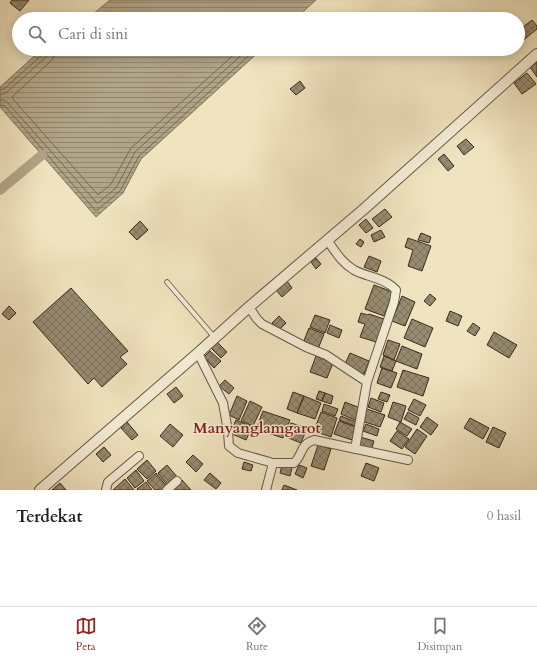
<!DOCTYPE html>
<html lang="id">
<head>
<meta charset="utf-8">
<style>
  body { margin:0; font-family:Cardo,serif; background:#f2f2f2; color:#222 }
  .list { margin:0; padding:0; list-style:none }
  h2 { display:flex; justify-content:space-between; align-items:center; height:52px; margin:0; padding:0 16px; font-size:17px }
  h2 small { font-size:13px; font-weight:400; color:#767676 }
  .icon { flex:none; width:22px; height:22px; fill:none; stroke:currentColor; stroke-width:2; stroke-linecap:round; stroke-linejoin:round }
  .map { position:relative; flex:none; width:537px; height:490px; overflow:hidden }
  .search { position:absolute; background:#fff; box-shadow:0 2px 10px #0003; left:12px; right:12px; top:12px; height:44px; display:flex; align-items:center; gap:10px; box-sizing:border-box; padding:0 14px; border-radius:22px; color:#767676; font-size:15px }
  .sheet { height:116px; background:#fff }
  nav { display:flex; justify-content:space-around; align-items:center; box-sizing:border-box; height:56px; border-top:1px solid #e0e0e0; background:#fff; font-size:11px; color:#767676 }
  nav a { display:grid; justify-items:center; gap:2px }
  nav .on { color:#8f2418 }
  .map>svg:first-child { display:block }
  .water { fill:url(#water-rules); stroke:#80745c }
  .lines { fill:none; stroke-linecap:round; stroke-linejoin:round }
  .shore { stroke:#746852; stroke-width:1 }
  .canal { stroke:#b1a588; stroke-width:10 }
  .building { fill:url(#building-cross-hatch); stroke:#372b1b }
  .service-casing { stroke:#655944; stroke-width:5.5 }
  .minor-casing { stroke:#655944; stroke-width:10 }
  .tertiary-casing { stroke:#655944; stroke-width:12 }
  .service { stroke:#f5edd6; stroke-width:4 }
  .minor { stroke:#f5edd6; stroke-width:8 }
  .tertiary { stroke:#f5edd6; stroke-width:10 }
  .labels { text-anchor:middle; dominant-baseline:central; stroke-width:3; stroke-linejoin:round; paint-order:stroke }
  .quarter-label { font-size:15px; font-weight:bold; fill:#7a1f14; stroke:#f5edd6 }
</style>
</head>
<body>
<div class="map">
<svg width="537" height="490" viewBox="0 0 537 490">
  <defs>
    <pattern id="water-rules" width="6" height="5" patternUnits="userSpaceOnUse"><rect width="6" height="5" fill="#b1a588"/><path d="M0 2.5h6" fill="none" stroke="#91876e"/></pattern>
    <pattern id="building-cross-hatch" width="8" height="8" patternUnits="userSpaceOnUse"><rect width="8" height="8" fill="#978b71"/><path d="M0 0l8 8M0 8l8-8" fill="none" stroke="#7c725c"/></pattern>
  </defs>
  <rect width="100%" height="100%" fill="#f0e4c0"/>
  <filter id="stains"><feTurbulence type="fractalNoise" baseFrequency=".005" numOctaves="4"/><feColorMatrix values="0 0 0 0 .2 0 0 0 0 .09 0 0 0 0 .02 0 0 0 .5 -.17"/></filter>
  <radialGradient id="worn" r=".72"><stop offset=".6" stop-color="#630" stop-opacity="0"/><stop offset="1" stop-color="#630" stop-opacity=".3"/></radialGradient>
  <path class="water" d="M110 0H316L295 19H87Z
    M42 49H262L141 159 123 193 96 217 0 107V87Z"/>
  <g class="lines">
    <path class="shore" d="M55 49V54L52 60 13 96 12 98 98 195 111 184 131 148 240 49
      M0 90 4 89 43 54 44 49
      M0 95 7 92 46 57 48 54 49 49
      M0 100H4L8 103 96 202 98 203 116 188 135 152 248 49
      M0 105 5 106 95 210H97L120 191 139 156 256 49"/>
    <path class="canal" d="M0 190 42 155"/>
  </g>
  <path class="building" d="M12 0H29L20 11 10 3Z
    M532 20 537 26V29L521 42 518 39V31Z
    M537 62V77L530 67Z
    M527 73 536 84 522 94 514 83Z
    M300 81 305 88 296 95 290 89Z
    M466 139 474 147 464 155 457 146Z
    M444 154 454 166 448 171 438 159Z
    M385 209 392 217 379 227 372 219Z
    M366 219 373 228 366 233 359 225Z
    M140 221 148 230 137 240 129 232Z
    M381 230 385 237 374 242 371 235Z
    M421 233 431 237 429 243 418 240Z
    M408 238 431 246 422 271 408 266 413 250 405 247Z
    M360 239 364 242 361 247 356 244Z
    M369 256 381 261 377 272 364 267Z
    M316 258 321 264 316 269 311 262Z
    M287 281 292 288 282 297 276 290Z
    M374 285 393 292 384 316 365 309Z
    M71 288 128 351 120 357 127 364 102 387 94 378 88 384 33 322Z
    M430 294 436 299 430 306 424 301Z
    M402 296 415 302 405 326 392 321Z
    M9 306 16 313 9 320 2 314Z
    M450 311 462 316 458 326 446 321Z
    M361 313 368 315 369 314 384 319 376 342 360 337 365 324 358 322Z
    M315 315 330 320 325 333 310 327Z
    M279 316 286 323 279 330 272 323Z
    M412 319 433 328 425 347 404 338Z
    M473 323 480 328 475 336 467 331Z
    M330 325 342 330 339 338 327 333Z
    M309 328 324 334 318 349 303 343Z
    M494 332 517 345 509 358 487 345Z
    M388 340 400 344 394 360 383 355Z
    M216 341 227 352 221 358 210 347Z
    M402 346 422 354 417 369 396 361Z
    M210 351 221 361 214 368 204 357Z
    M350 353 369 361 364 374 344 366Z
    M316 356 333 363 327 378 310 372Z
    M384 356 396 361 392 371 380 367Z
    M382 368 397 373 391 388 377 383Z
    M403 370 429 378 423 396 397 387Z
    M225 380 234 388 229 394 219 386Z
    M176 387 183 396 174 403 167 394Z
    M319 391 325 393 322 401 316 399Z
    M293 392 304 396 297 413 287 409Z
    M381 392 390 395 387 402 378 399Z
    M325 393 333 396 331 404 322 401Z
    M237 396 247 401 239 420 229 415Z
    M304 396 321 403 315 419 297 413Z
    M371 398 384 403 381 412 368 407Z
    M414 399 426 405 420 416 408 410Z
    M250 401 262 407 253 426 241 421Z
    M345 402 360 408 355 420 341 414Z
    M393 402 406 406 401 422 388 417Z
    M324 404 338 409 335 416 322 411Z
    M367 409 385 415 380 427 362 421Z
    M263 411 290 420 283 438 256 429Z
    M321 412 337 418 331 437 314 431Z
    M408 412 419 418 416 425 404 419Z
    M341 416 356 422 355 426 339 420Z
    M427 417 438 425 431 435 420 427Z
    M470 418 489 428 483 439 464 428Z
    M236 420 252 427 246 440 230 433Z
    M339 421 356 427 352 440 334 434Z
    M127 422 138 435 132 440 121 428Z
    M400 422 412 429 407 436 396 429Z
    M291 423 307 428 301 443 286 437Z
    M170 424 183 435 173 447 160 436Z
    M366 424 379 429 377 436 363 431Z
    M493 427 506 433 499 448 486 442Z
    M417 429 427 436 415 454 405 447Z
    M397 431 409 439 402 449 390 441Z
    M360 437 374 441 371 451 357 447Z
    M318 445 331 449 324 470 311 466Z
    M104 447 111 455 103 462 96 454Z
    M193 455 203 464 196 472 186 462Z
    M147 460 156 471 147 479 137 469Z
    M244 462 253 465 251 471 242 469Z
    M366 463 379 468 374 481 361 476Z
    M167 465 178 478 168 486 158 473Z
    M282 465 292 468 290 476 280 473Z
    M299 465 307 468 303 478 295 474Z
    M136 470 144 481 135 488 127 478Z
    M156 473 167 487 163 490H155L147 481Z
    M210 473 221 483 216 489 204 480Z
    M125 479 134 490H113Z
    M182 480 191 490H174L173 488Z
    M146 482 152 490H138L137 489Z
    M60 483 66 490H52Z
    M284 485 297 490H282Z"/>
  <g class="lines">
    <defs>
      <path id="service" d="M167 282 215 338"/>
      <path id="minor" d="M327 240C335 251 342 263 354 270 367 277 385 278 396 290L394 302 367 382 355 449
        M249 307 257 319 262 324 306 347 326 355 367 382
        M198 353 223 403 228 431 229 446 238 453 273 463 266 490
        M273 463H294C303 455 300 444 314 440L408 460
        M106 490 108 482 139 456
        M167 490 177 481"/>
      <path id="tertiary" d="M40 490 198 353 249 307 364 209 537 54"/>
    </defs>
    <use href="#service" class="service-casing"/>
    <use href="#minor" class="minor-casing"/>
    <use href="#tertiary" class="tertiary-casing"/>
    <use href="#service" class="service"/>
    <use href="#minor" class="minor"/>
    <use href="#tertiary" class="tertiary"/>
  </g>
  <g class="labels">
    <g class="quarter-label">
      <text x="257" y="428">Manyanglamgarot</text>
    </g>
  </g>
  <rect width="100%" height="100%" filter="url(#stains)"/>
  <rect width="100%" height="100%" fill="url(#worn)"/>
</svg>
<div class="search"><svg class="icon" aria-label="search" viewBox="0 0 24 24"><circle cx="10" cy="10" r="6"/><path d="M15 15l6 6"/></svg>Cari di sini</div>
</div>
<section class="sheet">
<h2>Terdekat<small>0 hasil</small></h2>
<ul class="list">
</ul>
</section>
<nav>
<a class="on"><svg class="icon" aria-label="map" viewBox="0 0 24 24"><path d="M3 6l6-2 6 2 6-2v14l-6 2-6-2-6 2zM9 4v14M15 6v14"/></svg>Peta</a>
<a><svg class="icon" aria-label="directions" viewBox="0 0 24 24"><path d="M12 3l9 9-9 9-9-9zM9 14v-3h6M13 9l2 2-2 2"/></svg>Rute</a>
<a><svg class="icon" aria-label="saved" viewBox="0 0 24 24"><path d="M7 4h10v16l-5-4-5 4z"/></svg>Disimpan</a>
</nav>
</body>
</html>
